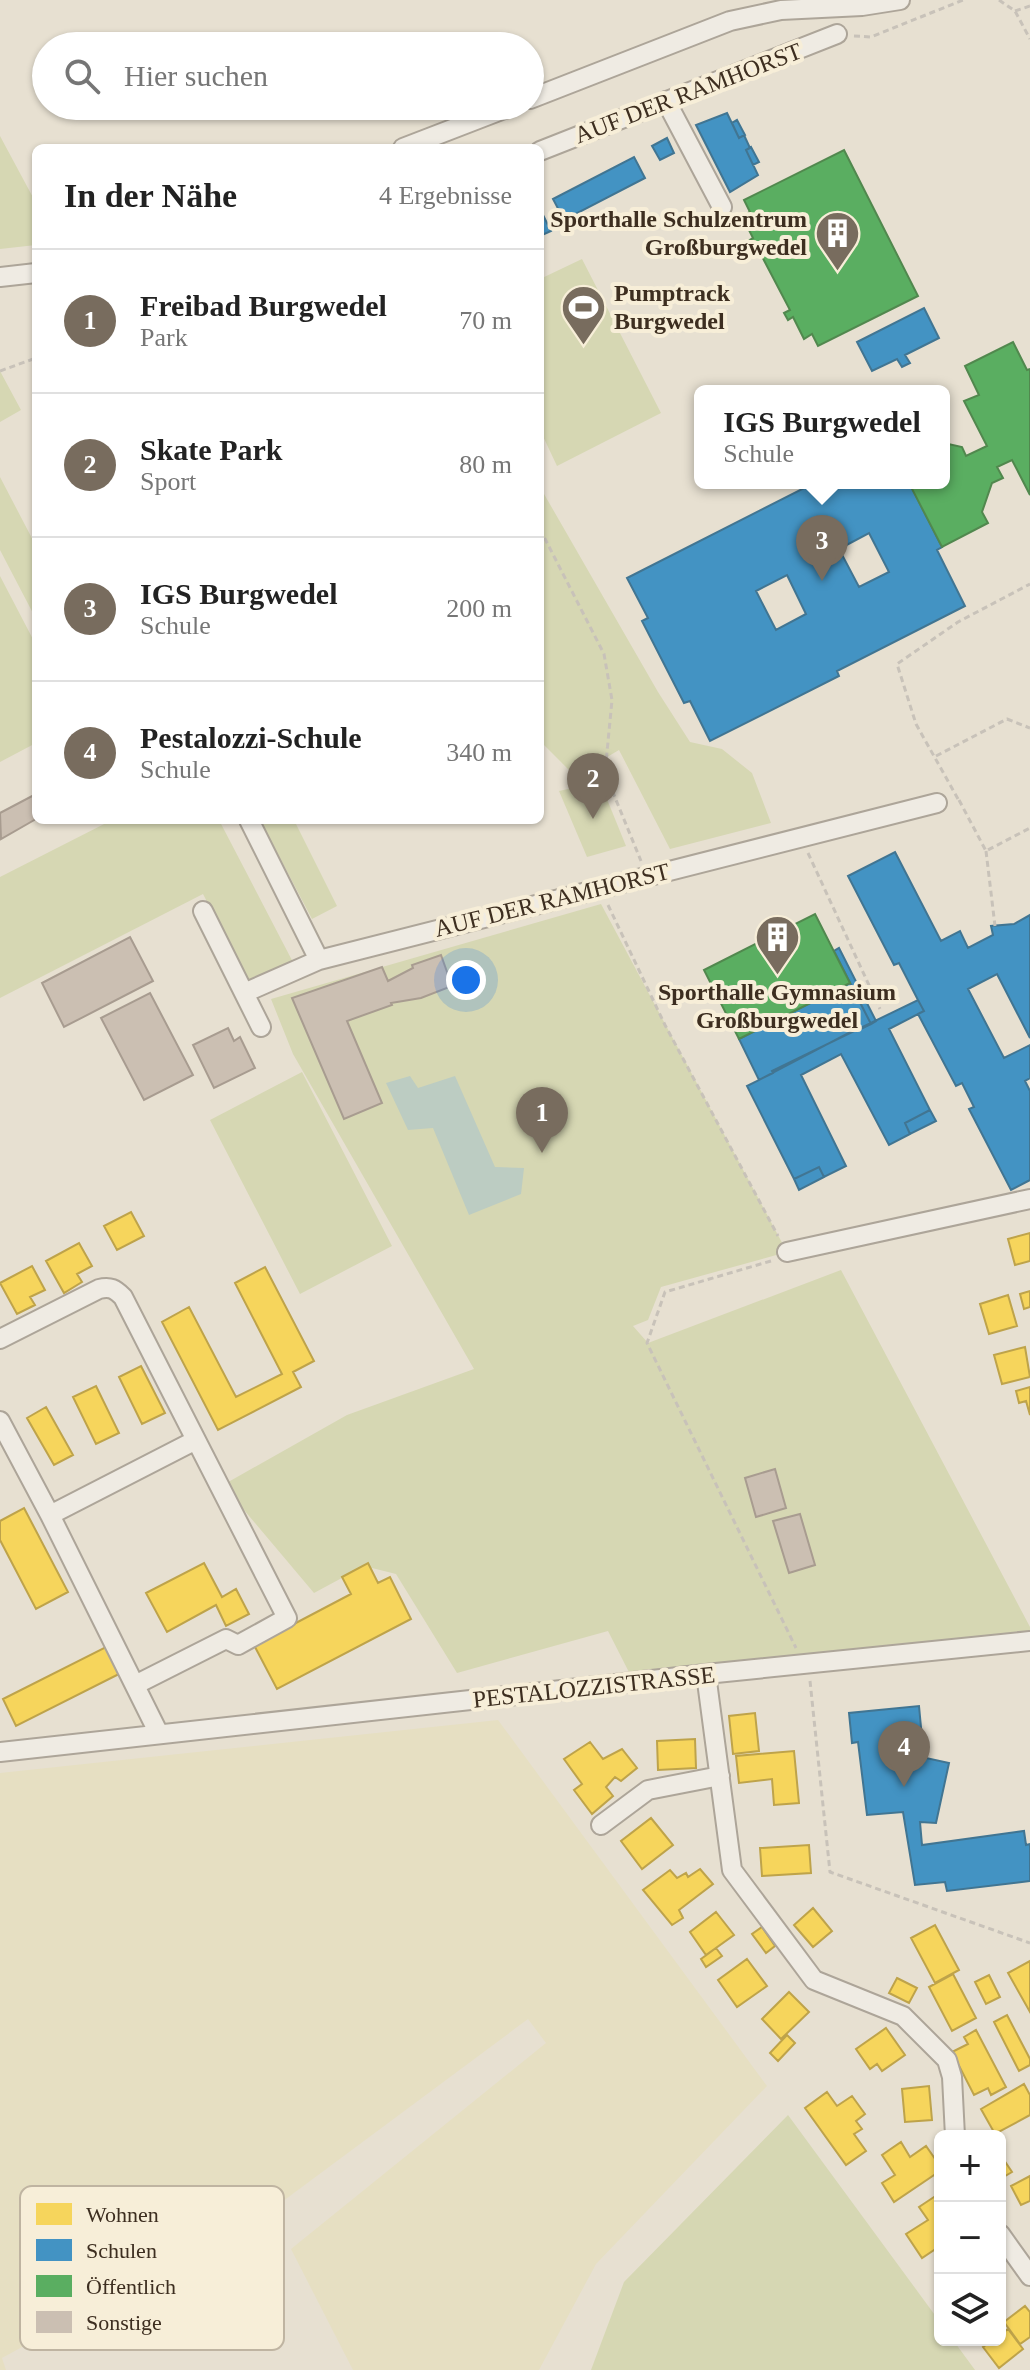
<!DOCTYPE html>
<html lang="de">
<head>
<meta charset="utf-8">
<style>
  body { margin:0; font-family:"Times New Roman",serif; background:#f2f2f2; color:#222 }
  .controls { position:absolute; right:24px; bottom:24px; display:grid; overflow:hidden; border-radius:12px; box-shadow:0 2px 6px #0004 }
  .controls button { width:72px; height:72px; display:grid; place-items:center; padding:0; border:0; border-bottom:2px solid #e0e0e0; background:#fff; color:#222; font:40px sans-serif }
  .you { position:absolute; left:466px; top:980px; width:28px; height:28px; margin:-20px; border:6px solid #fff; border-radius:50%; background:#1a73e8; box-shadow:0 0 0 12px #1a73e833 }
  .badge { display:grid; place-items:center; width:52px; height:52px; border-radius:50%; background:#786c5e; color:#fff; font-size:26px; font-weight:700 }
  .pin { position:absolute; translate:-50% -66px; filter:drop-shadow(0 2px 4px #0008) }
  .pin::after { content:''; position:absolute; top:42px; width:28px; height:24px; background:inherit; clip-path:polygon(0 0,100% 0,50% 100%) }
  .popup { position:absolute; left:694px; top:385px; width:256px; height:104px; box-sizing:border-box; display:grid; place-content:center; border-radius:12px; background:#fff; filter:drop-shadow(0 2px 6px #0005); font-size:26px; white-space:nowrap; color:#767676 }
  .popup b { font-size:30px; color:#222 }
  .popup::after { content:''; position:absolute; left:50%; top:100%; margin-left:-16px; border:16px solid transparent; border-top-color:#fff }
  .list { margin:0; padding:0; list-style:none }
  h2 { display:flex; justify-content:space-between; align-items:center; height:104px; margin:0; padding:0 32px; font-size:34px }
  h2 small { font-size:26px; font-weight:400; color:#767676 }
  .list li { display:grid; grid-template-columns:52px 1fr auto; gap:24px; align-items:center; box-sizing:border-box; height:144px; padding:0 32px; border-top:2px solid #e0e0e0 }
  .list b { display:block; font-size:30px; white-space:nowrap }
  .list p { margin:0; font-size:26px; white-space:nowrap; color:#767676 }
  .list em { font-size:26px; font-style:normal; color:#767676 }
  .icon { flex:none; width:44px; height:44px; fill:none; stroke:currentColor; stroke-width:2; stroke-linecap:round; stroke-linejoin:round }
  .map { position:relative; flex:none; width:1030px; height:2370px; overflow:hidden }
  .search { position:absolute; background:#fff; box-shadow:0 2px 6px #0004; left:32px; top:32px; width:512px; height:88px; display:flex; align-items:center; gap:20px; box-sizing:border-box; padding:0 28px; border-radius:44px; color:#767676; font-size:30px }
  .panel { position:absolute; background:#fff; box-shadow:0 2px 6px #0004; left:32px; top:144px; width:512px; height:680px; border-radius:12px }
  .map>svg:first-child { display:block }
  .farmland { fill:#e6dfc2 }
  .green { fill:#d6d7b3 }
  .water { fill:#bcccc2 }
  .homes { fill:#f6d55c; stroke:#bea34a; stroke-width:2 }
  .schools { fill:#4393c3; stroke:#417592; stroke-width:2; fill-rule:evenodd }
  .public { fill:#5aae61; stroke:#51884e; stroke-width:2 }
  .building { fill:#cbbfb2; stroke:#a89c90; stroke-width:2 }
  .lines { fill:none; stroke-linecap:round; stroke-linejoin:round }
  .minor-casing { stroke:#ada599; stroke-width:22 }
  .path { stroke:#c8c2b9; stroke-width:3; stroke-dasharray:6 4; stroke-linecap:butt }
  .minor { stroke:#efebe3; stroke-width:18 }
  .labels { text-anchor:middle; dominant-baseline:central; stroke-width:8; stroke-linejoin:round; paint-order:stroke }
  .street-label { font-size:24px; fill:#3d2e20; stroke:#f7eed8 }
  .poi-label { font-size:24px; font-weight:bold; fill:#3d2e20; stroke:#f7eed8; text-anchor:end }
  .key { fill:#f7eed8; stroke:#bfb4a1; stroke-width:2 }
  .key-label { font-size:22px; fill:#3d2e20 }
</style>
</head>
<body>
<div class="map">
<svg width="1030" height="2370" viewBox="0 0 1030 2370">
  <rect width="100%" height="100%" fill="#e7e0d1"/>
  <path class="farmland" d="M498 1720 767 2086 596 2264 539 2370H353L291 2249 546 2043 528 2019 267 2213 2 2358 6 2370H0V1773Z"/>
  <path class="green" d="M0 136 36 203V245L0 249Z
    M582 259 661 413 557 466 540 430V279Z
    M0 371 21 410 0 422Z
    M0 477 36 546V619L0 550Z
    M540 487 658 692 690 742 722 749 752 773 771 823 670 849 619 750 575 776 540 741Z
    M0 576 36 645V743L0 762Z
    M600 782 626 846 587 857 559 791Z
    M112 820H219L296 968 250 985 203 894 0 998V877Z
    M260 820H294L337 906 312 919Z
    M601 904 787 1252 661 1287 648 1320 633 1326 648 1343 841 1270 1030 1627V1641L634 1682 608 1631 457 1673 396 1574 364 1566 314 1593 223 1485 347 1415 474 1369 293 1054 271 999Z
    M302 1072 392 1246 300 1294 210 1120Z
    M788 2115 940 2322V2340H953L975 2370H591L624 2282Z"/>
  <path class="water" d="M410 1076 418 1088 455 1076 495 1167 524 1168 521 1194 469 1215 433 1128 408 1130 386 1083Z"/>
  <path class="homes" d="M131 1212 144 1236 117 1250 104 1226Z
    M1030 1233V1261L1015 1265 1008 1239Z
    M79 1243 92 1266 77 1274 82 1282 64 1293 46 1261Z
    M32 1266 45 1290 30 1297 35 1305 17 1314 0 1283Z
    M265 1267 314 1361 293 1372 301 1387 218 1430 162 1322 189 1307 236 1397 282 1374 235 1283Z
    M1030 1291V1307L1024 1309 1020 1294Z
    M1008 1295 1017 1326 989 1334 980 1304Z
    M1025 1347 1030 1377 1002 1384 994 1355Z
    M141 1366 165 1413 142 1424 119 1377Z
    M96 1386 119 1433 96 1444 73 1397Z
    M1030 1387V1415L1026 1401 1019 1403 1016 1391Z
    M46 1407 73 1455 54 1465 27 1418Z
    M24 1508 68 1592 36 1609 0 1540V1521Z
    M204 1563 222 1597 236 1589 249 1614 226 1626 216 1605 167 1632 146 1593Z
    M368 1563 378 1583 390 1577 411 1619 277 1689 254 1645 351 1594 342 1577Z
    M106 1647 119 1674 16 1726 3 1699Z
    M755 1713 759 1751 733 1754 729 1716Z
    M695 1739 696 1768 658 1770 657 1741Z
    M590 1742 603 1759 622 1749 637 1768 621 1781 615 1777 606 1787 613 1796 592 1814 574 1790 582 1784 564 1759Z
    M794 1751 799 1803 774 1805 772 1779 739 1783 736 1756Z
    M651 1818 673 1845 642 1869 621 1841Z
    M809 1845 811 1873 762 1876 760 1848Z
    M700 1869 713 1884 679 1910 683 1918 672 1925 643 1890 670 1870 677 1878 686 1873 688 1877Z
    M813 1908 832 1931 813 1947 794 1925Z
    M716 1912 734 1935 706 1955 690 1932Z
    M935 1925 959 1970 935 1983 911 1938Z
    M762 1927 775 1946 766 1953 752 1934Z
    M716 1948 722 1956 706 1967 701 1959Z
    M747 1959 767 1986 737 2007 718 1980Z
    M1030 1961V2012L1008 1973Z
    M953 1974 976 2018 952 2031 929 1987Z
    M989 1975 1000 1997 986 2004 975 1982Z
    M897 1978 917 1988 909 2003 889 1993Z
    M789 1992 809 2012 781 2039 762 2019Z
    M1007 2015 1030 2059V2065L1019 2071 994 2022Z
    M886 2028 905 2055 882 2071 877 2064 870 2069 856 2049Z
    M976 2030 1006 2087 991 2095 988 2088 974 2095 952 2052 968 2044 964 2037Z
    M787 2035 795 2043 778 2061 770 2053Z
    M1024 2084 1030 2095V2115L995 2134 981 2109Z
    M929 2086 932 2120 905 2122 902 2089Z
    M827 2092 837 2106 852 2096 865 2114 856 2121 862 2129 854 2134 866 2151 846 2165 805 2108Z
    M901 2142 910 2157 926 2146 940 2166V2171L894 2202 882 2183 895 2175 882 2155Z
    M1004 2160 1012 2172 1000 2179V2163Z
    M1030 2176V2201L1021 2205 1011 2186Z
    M940 2193V2246L922 2258 906 2234 928 2220 919 2207Z
    M1025 2306 1030 2312V2337L1020 2344 1004 2322Z
    M1008 2329 1023 2349 999 2368 983 2347 993 2340H1000V2335Z"/>
  <path class="schools" d="M727 113 739 138 744 135 750 148 746 150 758 175 730 192 696 125Z
    M737 120 745 135 739 138 732 123Z
    M667 138 674 153 660 160 652 146Z
    M751 147 759 162 753 165 746 150Z
    M634 157 645 178 564 220 553 199Z
    M540 209 551 231 540 236Z
    M924 308 939 338 905 355 910 363 902 367 897 359 872 371 857 342Z
    M814 483H903L905 487 910 484 942 547 937 550 965 606 837 671 839 676 710 741 690 701 684 703 642 621 648 618 627 578ZM869 533 889 572 859 587 839 549ZM787 575 806 614 776 630 756 591Z
    M895 852 941 941 960 931 968 948 993 935 991 926 1014 924 1030 915V1038L997 974 968 989 1004 1058 1030 1045V1078L1025 1081 1030 1091V1180L1011 1190 969 1109 974 1107 962 1083 956 1086 918 1014 924 1011 918 1000 899 963 894 965 848 876Z
    M839 948 876 1021 871 1024 834 951Z
    M850 983 871 1024 857 1031 856 1029 759 1080 739 1039Z
    M918 1000 924 1011 889 1029 930 1110 905 1123 910 1134 889 1145 841 1054 801 1075 846 1166 824 1177 819 1167 794 1179 747 1086 773 1073 772 1071Z
    M930 1110 936 1121 910 1134 905 1123Z
    M819 1167 824 1177 799 1190 794 1179Z
    M919 1706 922 1738 901 1742 903 1753 949 1763 936 1823 920 1822 922 1845 1024 1831 1026 1845 1030 1844V1881L947 1891 945 1882 915 1885 903 1812 867 1815 858 1742 852 1743 849 1713Z"/>
  <path class="public" d="M844 150 918 296 818 346 812 334 804 339 793 317 788 320 784 313 790 310 756 245 751 247 748 241 753 238 742 216 750 212 744 200Z
    M1013 342 1027 370 1030 369V495L1012 460 997 467 1003 478 992 483 982 512 988 523 942 547 910 485 944 483V443L962 447 966 456 987 446 964 401 979 395 965 366Z
    M815 914 850 983 739 1039 704 970Z"/>
  <path class="building" d="M36 794V819L1 839 0 813Z
    M130 937 153 981 64 1027 42 983Z
    M441 955 452 986 421 998 391 1003 392 1005 347 1021 382 1103 344 1119 292 998 382 967 388 981 413 968 412 965Z
    M150 993 193 1075 144 1100 101 1018Z
    M228 1028 234 1041 240 1037 255 1068 214 1088 193 1045Z
    M775 1469 786 1508 756 1517 745 1478Z
    M800 1514 815 1565 789 1573 773 1521Z"/>
  <g class="lines">
    <defs>
      <path id="minor" d="M530 99 730 21 781 10 862 6 900 0
        M666 101 722 207
        M403 148 512 106
        M540 151 837 34
        M0 277 36 273
        M249 820 319 960 937 803
        M203 911 244 993 319 960
        M244 993 261 1027
        M787 1252 1030 1199
        M0 1339 99 1289C110 1286 115 1289 123 1297L287 1618 238 1645 226 1639 135 1685
        M0 1421 50 1515 159 1734
        M50 1515 196 1440
        M706 1674 732 1870 814 1980 903 2016 947 2060 952 2077 955 2136
        M0 1752 706 1674 1030 1641
        M601 1825 648 1790 720 1776
        M1000 2234 1030 2276"/>
    </defs>
    <use href="#minor" class="minor-casing"/>
    <path class="path" d="M999 0 1015 11 1030 39
      M1015 11 1030 6
      M854 36 871 37 963 0
      M0 371 36 358
      M540 529 604 654 612 700 605 773 641 861
      M936 756 1007 719 1030 728
      M958 799 916 724 897 664 958 622 1030 584
      M959 800 986 851 1030 828
      M986 851 995 926
      M808 853 880 1009
      M608 905 665 1025 778 1236
      M771 1261 665 1292 647 1343 796 1648
      M810 1681 830 1872 1030 1943"/>
    <use href="#minor" class="minor"/>
  </g>
  <defs>
    <symbol id="building-pin" viewBox="-11 -11 22 30"><path d="M0 17L-7.5 6A9.5 9.5 0 1 1 7.5 6Z" fill="#786c5e" stroke="#f7eed8"/><path d="M-4-6H4V6H1V3H-1V6H-4ZM-2.5-4.3h1.7v1.8h-1.7ZM.8-4.3h1.7v1.8H.8ZM-2.5-1h1.7V.8h-1.7ZM.8-1h1.7V.8H.8Z" fill="#fff"/></symbol>
    <symbol id="stadium-pin" viewBox="-11 -11 22 30"><path d="M0 17L-7.5 6A9.5 9.5 0 1 1 7.5 6Z" fill="#786c5e" stroke="#f7eed8"/><path d="M0-5a6.5 5 0 1 0 0 10a6.5 5 0 1 0 0-10ZM-3.5-1.8h7v3.6h-7Z" fill="#fff"/></symbol>
  </defs>
  <g fill-rule="evenodd">
    <use href="#building-pin" x="812" y="208" width="51" height="69"/>
    <use href="#stadium-pin" x="558" y="282" width="51" height="69"/>
    <use href="#building-pin" x="752" y="912" width="51" height="69"/>
  </g>
  <g class="labels">
    <g class="street-label">
      <text transform="translate(688 93) rotate(-21)">AUF DER RAMHORST</text>
      <text transform="translate(552 900) rotate(-14)">AUF DER RAMHORST</text>
      <text transform="translate(594 1687) rotate(-6)">PESTALOZZISTRASSE</text>
    </g>
    <g class="poi-label">
      <text x="807" y="219">Sporthalle Schulzentrum<tspan x="807" dy="28">Großburgwedel</tspan></text>
      <text x="614" y="293" text-anchor="start">Pumptrack<tspan x="614" dy="28">Burgwedel</tspan></text>
      <text x="777" y="992" text-anchor="middle">Sporthalle Gymnasium<tspan x="777" dy="28">Großburgwedel</tspan></text>
    </g>
  </g>
  <rect x="20" y="2186" width="264" height="164" rx="12" class="key"/>
  <rect x="36" y="2203" width="36" height="22" fill="#f6d55c"/>
  <rect x="36" y="2239" width="36" height="22" fill="#4393c3"/>
  <rect x="36" y="2275" width="36" height="22" fill="#5aae61"/>
  <rect x="36" y="2311" width="36" height="22" fill="#cbbfb2"/>
  <g class="key-label">
    <text x="86" y="2222">Wohnen</text>
    <text x="86" y="2258">Schulen</text>
    <text x="86" y="2294">Öffentlich</text>
    <text x="86" y="2330">Sonstige</text>
  </g>
</svg>
<div class="controls">
<button>+</button>
<button>−</button>
<button><svg class="icon" aria-label="layers" viewBox="0 0 24 24"><path d="M12 4l9 5-9 5-9-5zM3 14l9 5 9-5"/></svg></button>
</div>
<div class="you"></div>
<div class="pin badge" style="left:542px;top:1153px">1</div>
<div class="pin badge" style="left:593px;top:819px">2</div>
<div class="pin badge" style="left:822px;top:581px">3</div>
<div class="popup"><b>IGS Burgwedel</b>Schule</div>
<div class="pin badge" style="left:904px;top:1787px">4</div>
<div class="search"><svg class="icon" aria-label="search" viewBox="0 0 24 24"><circle cx="10" cy="10" r="6"/><path d="M15 15l6 6"/></svg>Hier suchen</div>
<section class="panel">
<h2>In der Nähe<small>4 Ergebnisse</small></h2>
<ul class="list">
<li><span class="badge">1</span><div><b>Freibad Burgwedel</b><p>Park</p></div><em>70 m</em></li>
<li><span class="badge">2</span><div><b>Skate Park</b><p>Sport</p></div><em>80 m</em></li>
<li><span class="badge">3</span><div><b>IGS Burgwedel</b><p>Schule</p></div><em>200 m</em></li>
<li><span class="badge">4</span><div><b>Pestalozzi-Schule</b><p>Schule</p></div><em>340 m</em></li>
</ul>
</section>
</div>
</body>
</html>
